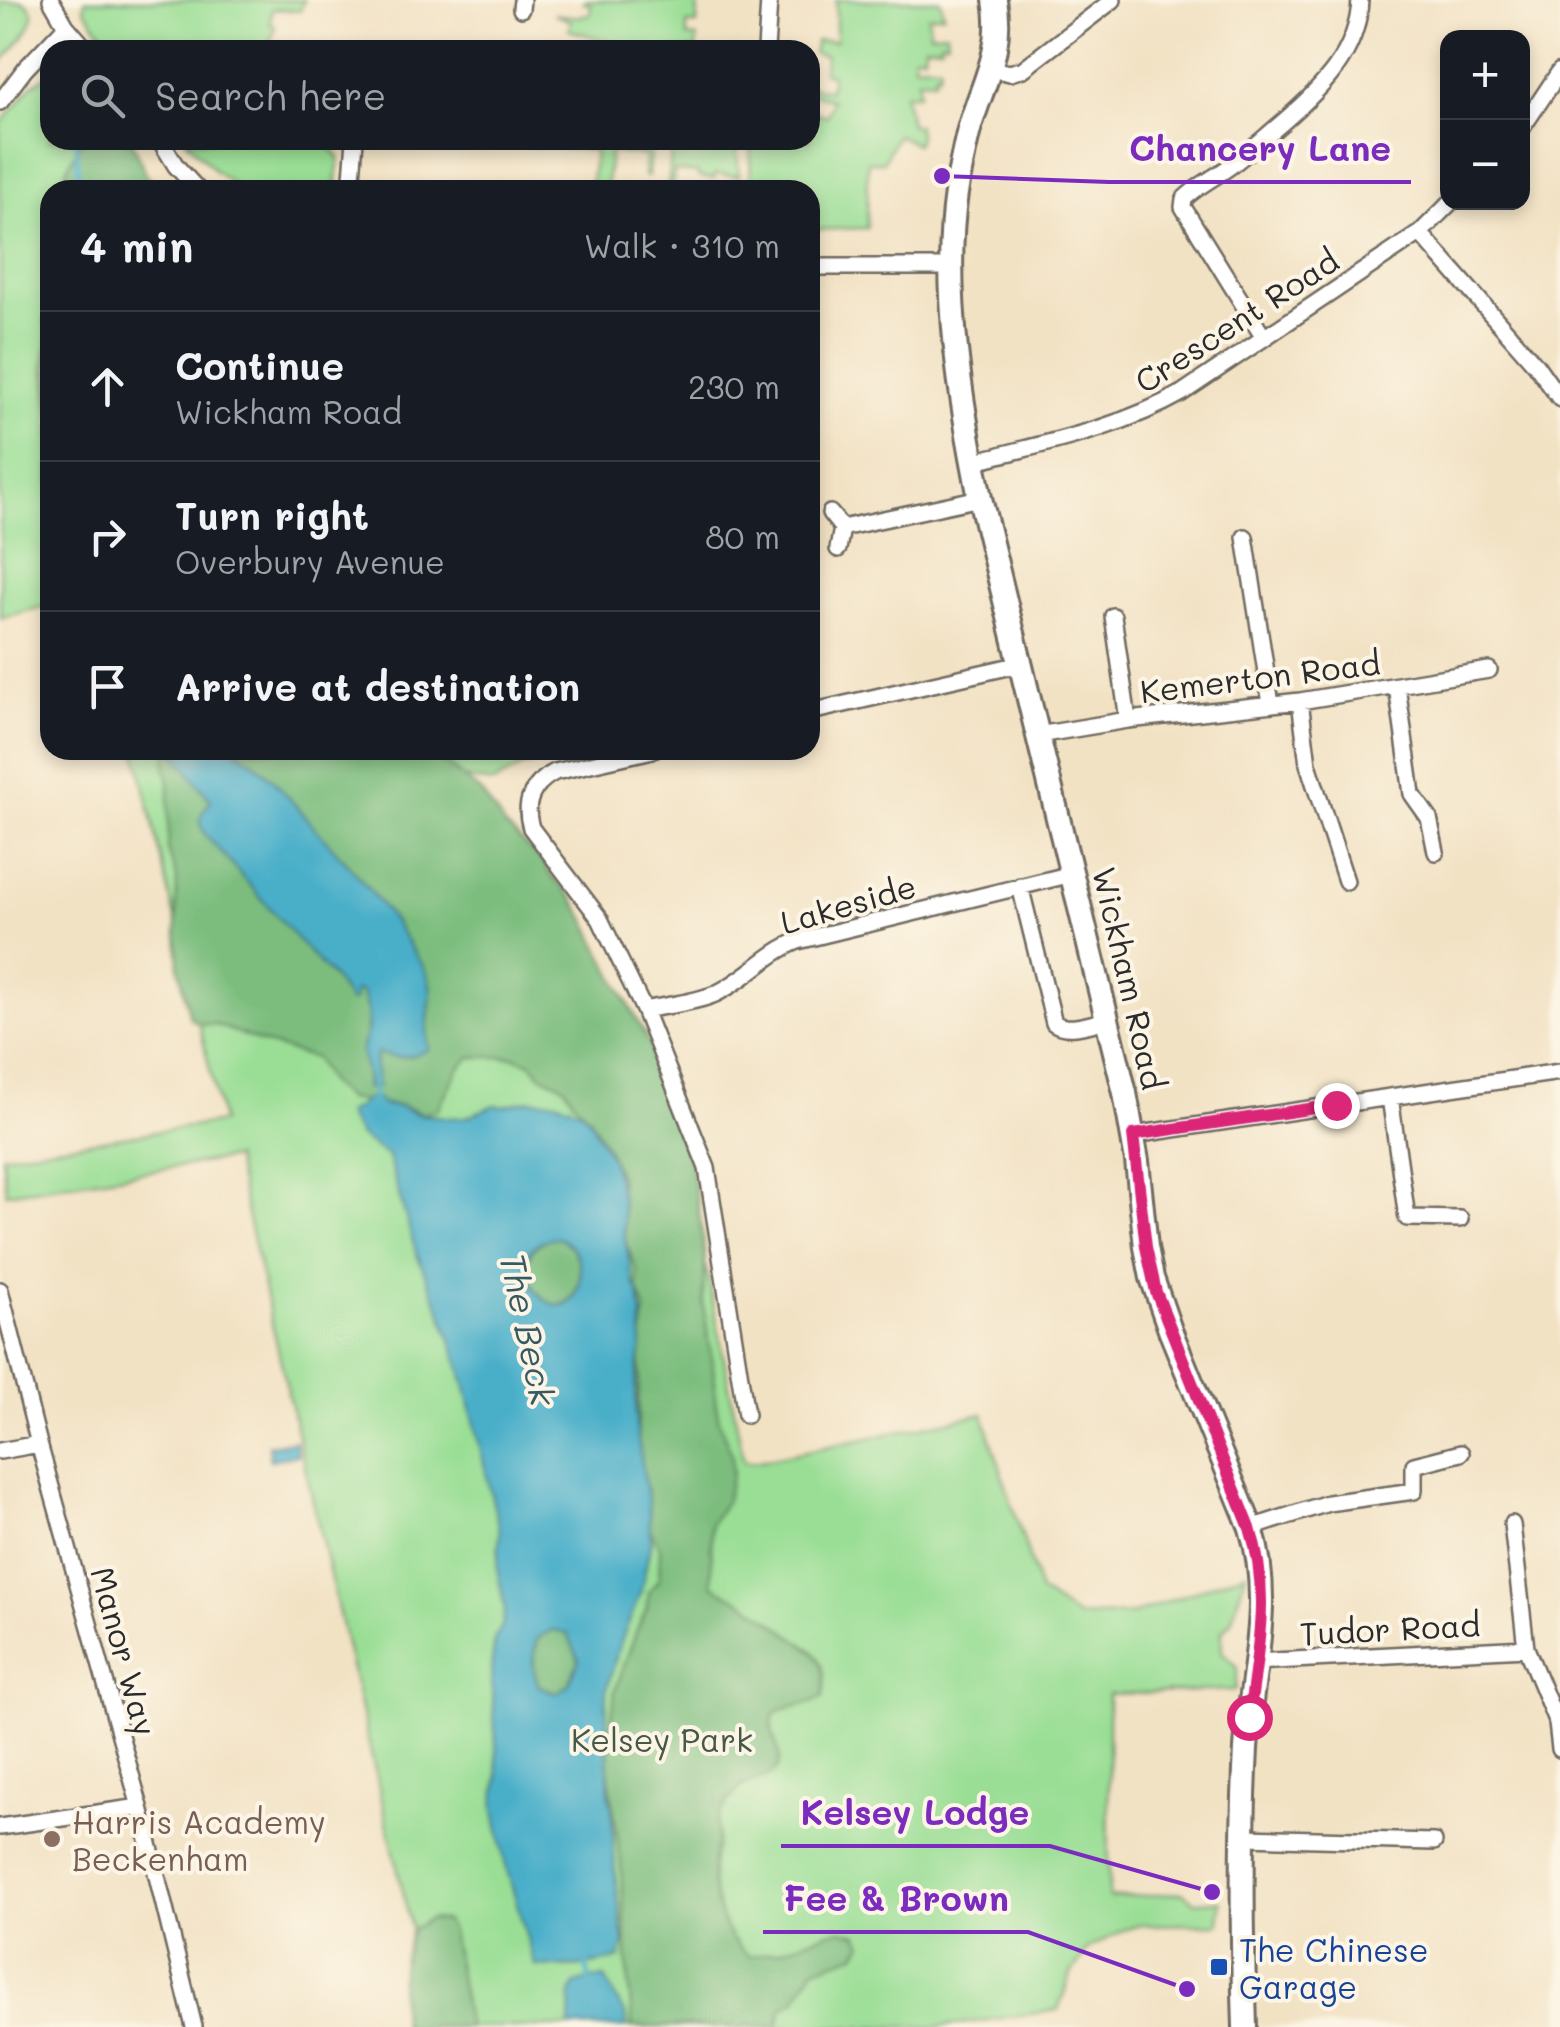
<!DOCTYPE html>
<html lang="en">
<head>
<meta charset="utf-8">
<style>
  body { margin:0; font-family:Mali,sans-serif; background:#20242c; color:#f1f3f6 }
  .controls { position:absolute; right:30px; top:30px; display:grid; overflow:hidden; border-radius:20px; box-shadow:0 5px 15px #0003 }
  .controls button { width:90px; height:90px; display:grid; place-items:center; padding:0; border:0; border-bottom:2px solid #363941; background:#171b24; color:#f1f3f6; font:50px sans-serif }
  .stop { position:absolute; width:30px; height:30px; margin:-22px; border:8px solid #db2777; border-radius:50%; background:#fff }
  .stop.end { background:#db2777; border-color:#fff; box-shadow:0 2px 10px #0008 }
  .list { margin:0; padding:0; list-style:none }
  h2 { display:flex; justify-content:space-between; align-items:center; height:130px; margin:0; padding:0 40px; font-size:42px }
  h2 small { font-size:32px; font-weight:400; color:#9ea1a6 }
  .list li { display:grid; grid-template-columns:65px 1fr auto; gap:30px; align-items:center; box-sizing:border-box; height:150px; padding:0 40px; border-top:2px solid #363941 }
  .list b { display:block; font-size:38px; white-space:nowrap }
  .list p { margin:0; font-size:32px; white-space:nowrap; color:#9ea1a6 }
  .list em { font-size:32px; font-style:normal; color:#9ea1a6 }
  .icon { flex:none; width:55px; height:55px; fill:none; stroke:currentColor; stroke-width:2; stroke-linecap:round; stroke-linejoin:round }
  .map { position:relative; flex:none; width:1560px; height:2027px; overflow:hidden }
  .search { position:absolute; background:#171b24; box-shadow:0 5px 15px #0003; left:40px; top:40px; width:780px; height:110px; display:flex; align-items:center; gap:25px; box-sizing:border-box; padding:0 35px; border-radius:30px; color:#9ea1a6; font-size:38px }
  .panel { position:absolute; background:#171b24; box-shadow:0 5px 15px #0003; left:40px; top:180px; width:780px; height:580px; border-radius:30px }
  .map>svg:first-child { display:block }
  .green { fill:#9ade95; stroke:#628460; stroke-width:2.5 }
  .forest { fill:#7bbd7e; stroke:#537454; stroke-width:2.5 }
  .water { fill:#4aafc9; stroke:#3a6d7a; stroke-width:2.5; fill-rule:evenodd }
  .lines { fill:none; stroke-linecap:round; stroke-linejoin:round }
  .stream { stroke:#4aafc9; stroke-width:5 }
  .minor-casing { stroke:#716b61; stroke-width:20 }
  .secondary-casing { stroke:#716b61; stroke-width:28 }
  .minor { stroke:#fff; stroke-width:15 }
  .secondary { stroke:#fff; stroke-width:22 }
  .route { stroke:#db2777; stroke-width:12 }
  .education-dot { fill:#8d6e63; stroke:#fcf5e5; stroke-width:4 }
  .transit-dot { fill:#1a4fb4; stroke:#fcf5e5; stroke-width:4 }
  .labels { text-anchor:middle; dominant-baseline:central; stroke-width:8; stroke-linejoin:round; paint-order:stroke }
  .street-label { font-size:32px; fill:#2b2b2b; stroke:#fcf5e5 }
  .park-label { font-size:32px; fill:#475846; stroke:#fcf5e5 }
  .education-label { font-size:32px; fill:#785e54; stroke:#fcf5e5; text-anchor:start }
  .transit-label { font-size:32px; fill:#164399; stroke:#fcf5e5; text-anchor:start }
  .water-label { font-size:35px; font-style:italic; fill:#365962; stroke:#fcf5e5 }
  .leader { fill:none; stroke:#7b2cbf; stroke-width:4 }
  .callout-dot { fill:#7b2cbf; stroke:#fcf5e5; stroke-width:4 }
  .callout-label { font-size:35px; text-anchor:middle; font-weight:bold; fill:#7b2cbf; stroke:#fcf5e5; stroke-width:8; stroke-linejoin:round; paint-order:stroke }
</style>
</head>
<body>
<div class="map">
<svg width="1560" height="2027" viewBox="0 0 1560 2027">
  <rect width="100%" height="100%" fill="#fcf5e5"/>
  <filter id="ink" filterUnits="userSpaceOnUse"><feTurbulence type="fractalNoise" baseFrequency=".01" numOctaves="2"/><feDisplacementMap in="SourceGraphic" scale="20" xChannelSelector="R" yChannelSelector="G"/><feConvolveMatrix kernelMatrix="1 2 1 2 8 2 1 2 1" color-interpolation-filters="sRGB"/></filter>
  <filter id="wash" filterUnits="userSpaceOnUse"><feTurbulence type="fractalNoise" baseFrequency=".0048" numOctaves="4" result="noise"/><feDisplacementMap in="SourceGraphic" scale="40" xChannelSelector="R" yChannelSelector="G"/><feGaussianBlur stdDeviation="2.25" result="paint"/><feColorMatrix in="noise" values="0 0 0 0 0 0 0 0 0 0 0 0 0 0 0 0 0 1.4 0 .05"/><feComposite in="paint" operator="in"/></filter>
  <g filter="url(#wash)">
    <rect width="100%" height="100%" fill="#f2e2c4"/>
    <path class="green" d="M85 0H304L300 11 272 9 270 24 275 25 273 37 270 38 269 46 272 50H115L84 9Z
      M584 0 698 2 697 24H687V37L697 38 696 50H641L569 30 571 21 554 14 581 17 582 14 590 15 591 4 583 3Z
      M836 0H940L944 14 928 16 930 33 946 32 947 41H941V46L925 45 924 55H914V64L940 65 939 74H935L934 80 918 79 919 94H904L911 126 917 125 919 137 916 144 897 135 883 162H868L867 228 810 230V190H750L751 140H810V111L827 116 832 100 810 93V87L829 90 832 75 823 72 826 56 813 53 816 41H836Z
      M21 1C52 13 12 49 0 64V2Z
      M50 74V140H131L153 190H50V605L0 618V125L31 86Z
      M186 140H323L339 157 336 190H241L216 172Z
      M448 140H651L648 176H644L645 155 610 152 606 190H590L595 150Z
      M672 140H736L739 176 715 174 714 179 698 177V173L674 171 672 190H668Z
      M136 750H416L690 1183 744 1462 759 1461 983 1414 1040 1592 1077 1617 1134 1614 1246 1572 1231 1622 1222 1631V1652L1238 1667 1235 1690 1108 1694 1109 1898 1183 1893 1195 1902 1221 1901 1219 1924 1141 1925 1123 1930 1088 1949 1071 1974 1058 2010 938 2027H434L234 1158 6 1193 2 1155 222 1122Z
      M430 750H585L523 766 493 783 463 778Z"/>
    <path class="forest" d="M82 140H131L153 190H59L69 164Z
      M50 300V413L44 366 48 338 45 322Z
      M167 750H429L480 791 505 826 545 864 551 876 573 898 590 927 597 944 654 1052 691 1168 700 1218 705 1259 703 1301 715 1381V1398L719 1421 732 1456V1474L726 1501 711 1523 712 1585 748 1604 814 1652C825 1666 827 1680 823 1697 805 1707 793 1704 775 1713 774 1716 772 1725 772 1728 773 1741 783 1752 778 1766 771 1782 746 1778 734 1794 729 1800 720 1813 718 1820 716 1827 718 1836 717 1844 715 1854 711 1864 712 1874 713 1902 726 1942 750 1956L778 1951 832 1931 842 1930 858 1934 863 1943 856 1954 813 1969 795 2000 782 2008 778 2027H632L620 1856 608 1769 609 1739 615 1691 636 1632 647 1608 649 1592 659 1578 660 1548 646 1522 637 1446 640 1362 645 1307 637 1290V1271L622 1234 618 1195 620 1179 608 1150 589 1117 574 1101 564 1086 541 1075 531 1063 515 1057H471L459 1068 437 1110 423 1114 402 1106 347 1099 329 1083 315 1058 269 1045 214 1024H200L190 1018 179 968 176 921 177 878 168 850 169 782 165 766Z
      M558 1238 569 1243C572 1250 578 1257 579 1264 581 1272 580 1281 577 1288 564 1326 520 1290 528 1260 532 1245 543 1239 558 1238Z
      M552 1630 568 1634 579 1660 569 1684 557 1693 539 1686C531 1668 532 1656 539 1637Z
      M430 1919 446 1921 451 1930 468 2027H403C397 1988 400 1966 412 1929Z"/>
    <path class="water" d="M172 750C189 750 218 746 233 750 258 757 297 808 316 829 350 866 384 904 411 948 416 956 423 964 427 974 437 997 422 1024 429 1049 410 1059 397 1059 377 1053L375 1065 378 1087 366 1088 367 1079 361 1050 367 1032 368 1014 362 992 355 991 354 1000 350 1002 335 980 305 948 205 834C197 820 201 812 211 801Z
      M365 1099H377L383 1105 398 1106 418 1114 454 1118 466 1117 495 1105 503 1106 529 1100 557 1101 581 1110 588 1117 611 1158 622 1200 625 1237 634 1284 639 1292 642 1316V1345L636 1380V1426L648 1500 651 1541 641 1591 619 1647 606 1692 609 1793 612 1807 615 1873 624 1943 620 1958C594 1967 562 1968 535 1966L505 1863 494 1806 498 1777 491 1669 495 1638 502 1626 505 1609 497 1568 500 1532 464 1380 442 1313 417 1255 389 1161 387 1155 361 1137 347 1116V1112L357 1108ZM558 1238C578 1245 585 1271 577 1291 556 1341 486 1244 558 1238ZM552 1630 568 1634 579 1660 569 1684 557 1693 539 1686C531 1668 532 1656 538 1638Z
      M295 1441 298 1455 270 1460 268 1445Z
      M605 1978 625 2015 627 2027H570L571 1994 576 1984 591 1979Z"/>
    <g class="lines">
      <path class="stream" d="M76 140 79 190
        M373 1104 374 1080
        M585 1961 591 1984"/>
    </g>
  </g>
  <g filter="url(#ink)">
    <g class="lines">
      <defs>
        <path id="minor" d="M51 0 66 26 87 50
          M521 9 522 0
          M766 50 769 0
          M991 69 1010 73 1023 69 1113 0
          M0 102 25 69 66 26
          M1522 128 1560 71
          M160 140 176 166 198 190
          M351 190 355 140
          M1420 233 1536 365 1560 399
          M810 267H952
          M1264 338 1183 207 1184 199C1197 186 1214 178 1229 167 1248 153 1265 137 1283 122 1321 89 1358 54 1360 0
          M973 462C1044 443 1117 430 1182 393L1420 233 1451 202
          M830 513 842 528 838 549
          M842 528 980 498
          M1245 537 1271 704
          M1113 616 1128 720
          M1397 686 1412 794 1429 818 1436 852
          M1300 701 1308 764 1346 881
          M810 712 1021 664
          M1038 735 1128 720 1300 701 1489 670
          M653 750 555 772C532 784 523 803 531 828L600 919 644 1010 707 1168 746 1415
          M1020 886 1054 1023C1069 1033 1091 1023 1108 1020
          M644 1010C667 1005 694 1003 715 994 746 980 767 953 798 941L1072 874
          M1390 1097 1407 1218 1460 1219
          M1133 1135 1560 1072
          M0 1290 39 1444 140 1807 194 2027
          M0 1451 39 1444
          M1512 1524 1526 1648 1557 1723 1560 1749
          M1251 1528 1328 1503 1414 1491V1465L1461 1453
          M1256 1662 1526 1648
          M0 1827 140 1807
          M1243 1837 1434 1842"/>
        <path id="secondary" d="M995 0C1004 50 984 80 970 126 964 148 960 171 956 193 942 287 961 405 980 498L1125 1093 1137 1161 1146 1247 1152 1278 1170 1330 1251 1528C1274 1603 1251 1673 1246 1749 1241 1842 1242 1934 1245 2027"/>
      </defs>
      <use href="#minor" class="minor-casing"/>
      <use href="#secondary" class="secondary-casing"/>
      <use href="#minor" class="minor"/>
      <use href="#secondary" class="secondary"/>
    </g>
  </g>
  <g class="lines" filter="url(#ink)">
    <path class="route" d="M1249 1717C1257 1652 1271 1593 1250 1528L1156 1292 1146 1247 1133 1135 1336 1105"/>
  </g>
  <circle class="education-dot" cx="52" cy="1839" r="10"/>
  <rect class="transit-dot" x="1209" y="1957" width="20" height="20" rx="5"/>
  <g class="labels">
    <g class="street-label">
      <text transform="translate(1236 320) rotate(-33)">Crescent Road</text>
      <text transform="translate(1260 676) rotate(-7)">Kemerton Road</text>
      <text transform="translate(848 903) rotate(-16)">Lakeside</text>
      <text transform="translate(1130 978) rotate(77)">Wickham Road</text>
      <text transform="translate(1390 1628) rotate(-3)">Tudor Road</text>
      <text transform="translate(125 1651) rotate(75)">Manor Way</text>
    </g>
    <g class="park-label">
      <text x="662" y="1739">Kelsey Park</text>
    </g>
    <g class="education-label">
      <text x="72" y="1821">Harris Academy<tspan x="72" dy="37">Beckenham</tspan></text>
    </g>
    <g class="transit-label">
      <text x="1239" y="1949">The Chinese<tspan x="1239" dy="37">Garage</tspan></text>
    </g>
    <g class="water-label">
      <text transform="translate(529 1329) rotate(78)">The Beck</text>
    </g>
  </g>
  <path class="leader" d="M942 176L1109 182H1411M1212 1892L1050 1846H781M1187 1989L1028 1932H763"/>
  <g class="callout-dot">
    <circle cx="942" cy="176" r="10"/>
    <circle cx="1212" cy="1892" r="10"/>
    <circle cx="1187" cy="1989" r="10"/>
  </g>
  <g class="callout-label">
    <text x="1260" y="161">Chancery Lane</text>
    <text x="915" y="1825">Kelsey Lodge</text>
    <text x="896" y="1911">Fee &amp; Brown</text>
  </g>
</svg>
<div class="controls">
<button>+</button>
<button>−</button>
</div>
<div class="stop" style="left:1249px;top:1717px"></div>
<div class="stop end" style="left:1336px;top:1105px"></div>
<div class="search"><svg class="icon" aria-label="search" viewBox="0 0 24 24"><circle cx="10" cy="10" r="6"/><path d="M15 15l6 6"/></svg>Search here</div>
<section class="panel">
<h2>4 min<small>Walk · 310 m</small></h2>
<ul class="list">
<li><svg class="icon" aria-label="ahead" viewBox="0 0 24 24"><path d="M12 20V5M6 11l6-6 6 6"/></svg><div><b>Continue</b><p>Wickham Road</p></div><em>230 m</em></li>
<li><svg class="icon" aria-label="right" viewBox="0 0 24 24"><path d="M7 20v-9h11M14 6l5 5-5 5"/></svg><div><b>Turn right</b><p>Overbury Avenue</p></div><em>80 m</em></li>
<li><svg class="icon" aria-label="arrive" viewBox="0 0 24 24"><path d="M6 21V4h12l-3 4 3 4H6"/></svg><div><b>Arrive at destination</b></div></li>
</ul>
</section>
</div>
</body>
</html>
